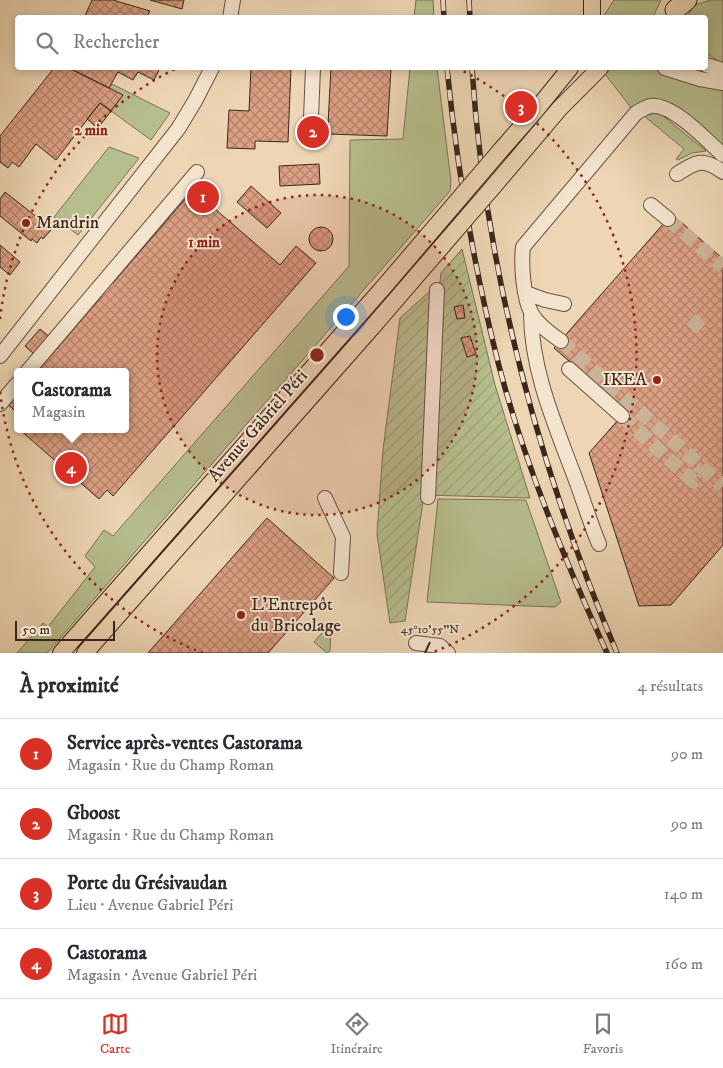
<!DOCTYPE html>
<html lang="fr">
<head>
<meta charset="utf-8">
<style>
  body { margin:0; font-family:"IM FELL DW Pica",serif; background:#f7f7f7; color:#2b2b33 }
  .scale { position:absolute; left:15px; bottom:12px; width:100px; box-sizing:border-box; padding-left:5px; border:2px solid #3b261e; border-top:0; font-size:14px; line-height:18px; white-space:nowrap; color:#3b261e; -webkit-text-stroke:4px #f4e4ce; paint-order:stroke }
  .you { position:absolute; left:345px; top:316px; width:18px; height:18px; margin:-12px; border:4px solid #fff; border-radius:50%; background:#1a73e8; box-shadow:0 0 0 8px #1a73e833 }
  .badge { display:grid; place-items:center; width:32px; height:32px; border-radius:50%; background:#d93025; color:#fff; font-size:16px; font-weight:700 }
  .pin { position:absolute; translate:-50% -50%; border:2px solid #fff; box-shadow:0 1px 5px #0006 }
  .popup { position:absolute; left:14px; top:368px; width:115px; height:65px; box-sizing:border-box; display:grid; place-content:center; border-radius:5px; background:#fff; filter:drop-shadow(0 1px 4px #0005); font-size:16px; white-space:nowrap; color:#7c7c81 }
  .popup b { font-size:19px; color:#2b2b33 }
  .popup::after { content:''; position:absolute; left:50%; top:100%; margin-left:-10px; border:10px solid transparent; border-top-color:#fff }
  .list { margin:0; padding:0; list-style:none }
  h2 { display:flex; justify-content:space-between; align-items:center; height:65px; margin:0; padding:0 20px; font-size:21px }
  h2 small { font-size:16px; font-weight:400; color:#7c7c81 }
  .list li { display:grid; grid-template-columns:32px 1fr auto; gap:15px; align-items:center; box-sizing:border-box; height:70px; padding:0 20px; border-top:1px solid #e1e1e2 }
  .list b { display:block; font-size:19px; white-space:nowrap }
  .list p { margin:0; font-size:16px; white-space:nowrap; color:#7c7c81 }
  .list em { font-size:16px; font-style:normal; color:#7c7c81 }
  .icon { flex:none; width:28px; height:28px; fill:none; stroke:currentColor; stroke-width:2; stroke-linecap:round; stroke-linejoin:round }
  .map { position:relative; flex:none; width:723px; height:653px; overflow:hidden }
  .search { position:absolute; background:#fff; box-shadow:0 2px 8px #0003; left:15px; right:15px; top:15px; height:55px; display:flex; align-items:center; gap:12px; box-sizing:border-box; padding:0 18px; border-radius:5px; color:#7c7c81; font-size:19px }
  .sheet { height:345px; background:#fff }
  nav { display:flex; justify-content:space-around; align-items:center; box-sizing:border-box; height:70px; border-top:1px solid #e1e1e2; background:#fff; font-size:14px; color:#7c7c81 }
  nav a { display:grid; justify-items:center; gap:2px }
  nav .on { color:#d93025 }
  .map>svg:first-child { display:block }
  .grass { fill:#b7be8e; stroke:#797256 }
  .garden { fill:url(#garden-furrows); stroke:#797256 }
  .building { fill:url(#building-cross-hatch); stroke:#3b261e }
  .lines { fill:none; stroke-linecap:round; stroke-linejoin:round }
  .minor-tunnel { stroke:#cab396; stroke-width:14; stroke-dasharray:14 7; stroke-linecap:butt }
  .minor-casing { stroke:#685244; stroke-width:16 }
  .major-casing { stroke:#3b261e; stroke-width:18 }
  .highway-casing { stroke:#3b261e; stroke-width:21 }
  .minor { stroke:#f4e4ce; stroke-width:14 }
  .major { stroke:#eed6b4; stroke-width:16 }
  .highway { stroke:#eed6b4; stroke-width:19 }
  .rail-casing { stroke:#3b261e; stroke-width:5.5 }
  .rail { stroke:#f4e4ce; stroke-width:4; stroke-dasharray:11; stroke-linecap:butt }
  .major-bridge-casing { stroke:#3b261e; stroke-width:18; stroke-linecap:butt }
  .major-bridge { stroke:#eed6b4; stroke-width:16 }
  .ticks { fill:none; stroke:#3b261e; stroke-width:2 }
  .ring { fill:none; stroke:#8f2418; stroke-width:2.5; stroke-dasharray:2.5 5 }
  .poi-dot { fill:#8f2418; stroke:#f4e4ce; stroke-width:2 }
  .labels { text-anchor:middle; dominant-baseline:central; stroke-width:4; stroke-linejoin:round; paint-order:stroke }
  .poi-label { font-size:18px; fill:#3b261e; stroke:#f4e4ce; text-anchor:start }
  .street-label { font-size:18px; fill:#3b261e; stroke:#f4e4ce }
  .ticks-label { font-size:12px; text-anchor:middle; fill:#3b261e; stroke:#f4e4ce; stroke-width:4; stroke-linejoin:round; paint-order:stroke }
  .centre { fill:#8f2418; stroke:#f4e4ce; stroke-width:2.5 }
  .ring-label { font-size:15px; text-anchor:middle; font-weight:bold; fill:#8f2418; stroke:#f4e4ce; stroke-width:4; stroke-linejoin:round; paint-order:stroke }
</style>
</head>
<body>
<div class="map">
<svg width="723" height="653" viewBox="0 0 723 653">
  <defs>
    <pattern id="garden-furrows" width="10" height="10" patternUnits="userSpaceOnUse" patternTransform="scale(1.25)"><rect width="10" height="10" fill="#b7be8e"/><path d="M-1 1l2-2M0 10L10 0M9 11l2-2" fill="none" stroke="#9ea37a"/></pattern>
    <pattern id="building-cross-hatch" width="8" height="8" patternUnits="userSpaceOnUse" patternTransform="scale(1.25)"><rect width="8" height="8" fill="#db9f82"/><path d="M0 0l8 8M0 8l8-8" fill="none" stroke="#b3816a"/></pattern>
  </defs>
  <rect width="100%" height="100%" fill="#eed6b4"/>
  <filter id="stains"><feTurbulence type="fractalNoise" baseFrequency=".004" numOctaves="4"/><feColorMatrix values="0 0 0 0 .2 0 0 0 0 .09 0 0 0 0 .02 0 0 0 .5 -.17"/></filter>
  <radialGradient id="worn" r=".72"><stop offset=".6" stop-color="#630" stop-opacity="0"/><stop offset="1" stop-color="#630" stop-opacity=".3"/></radialGradient>
  <path class="grass" d="M416 0H433L434 17H414Z
    M614 0H661L653 17H603Z
    M711 0H723V64L706 53V18H686L694 5Z
    M410 68H437L451 181 450 191 47 653H17L43 623 48 627 95 567 85 556 104 530 113 536 349 266 350 140 403 139Z
    M612 68H652L664 73 723 91V145C710 134 674 100 658 100 648 100 641 104 632 109L605 74Z
    M112 84 170 113 151 140 111 111 109 88Z
    M655 113 662 115 706 151 692 153 678 160 676 159 684 149 644 116Z
    M109 147 139 158 78 235 54 217Z
    M438 499 526 500 561 602 555 607 427 602Z
    M329 625 331 628 330 651 327 653 314 642Z"/>
  <path class="garden" d="M462 249 495 385 530 498 424 495 405 621 390 623 377 534 383 450 400 318 440 282 441 273Z"/>
  <path class="building" d="M92 0H113L150 11 146 18H84Z
    M150 0H184L182 9Z
    M54 68H69L123 95 111 111 100 103 56 160 36 144 19 167 12 162 8 168 0 162V136Z
    M69 68H160L154 80 138 72 133 80 118 72 109 88Z
    M251 68H291L288 142 255 141V149L227 148 229 110 249 111Z
    M331 68H391L387 136 328 134 327 142 298 140 299 122 328 124Z
    M100 103 111 111 98 128 87 119Z
    M319 164 320 184 280 186 279 166Z
    M251 186 281 213 267 228 237 202Z
    M193 190 280 265 296 246 316 263 113 496 107 490 99 499 20 430 125 429V372H37L102 296 98 293 110 280 113 283Z
    M5 192 52 229 43 239 41 237 37 243 32 239 31 241 0 216V199Z
    M672 214 723 259V545L671 605 639 606 589 453 626 411 554 348Z
    M309 239a12 12 0 1 1 24 0a12 12 0 1 1-24 0Z
    M0 245 20 262 10 275 0 267Z
    M463 305 465 318 457 319 454 307Z
    M40 329 60 345 44 363 25 346Z
    M470 336 476 354 467 357 461 338Z
    M17 395V412L8 405Z
    M267 518 334 578 268 653H148Z"/>
  <g class="lines">
    <path class="minor-tunnel" d="M668 219 723 267
      M691 319 705 332
      M561 341 723 486
      M622 416 693 481 704 469"/>
    <defs>
      <path id="minor" d="M230 18 233 0
        M706 65 723 70
        M665 68 700 79 723 83
        M311 118 313 68
        M677 174C696 162 703 157 723 172
        M651 205 668 219
        M526 293 545 300 564 304
        M531 313C531 373 558 431 578 486 585 505 591 525 599 544
        M561 341C551 334 538 325 532 314 523 299 521 263 523 247L636 113C640 111 646 107 650 106 672 102 708 142 723 155
        M0 356 178 129 195 101 212 68
        M569 369 622 416
        M27 372 197 172
        M0 404 17 384
        M428 497 437 290
        M325 498 343 537 341 573
        M416 643 440 646 448 653"/>
      <path id="major" d="M592 18V0
        M500 151 536 110 570 68
        M493 187 560 108 600 68
        M61 653 382 289
        M85 653 375 324"/>
      <path id="highway" d="M675 10 687 0"/>
    </defs>
    <use href="#minor" class="minor-casing"/>
    <use href="#major" class="major-casing"/>
    <use href="#highway" class="highway-casing"/>
    <use href="#minor" class="minor"/>
    <use href="#major" class="major"/>
    <use href="#highway" class="highway"/>
    <defs>
      <path id="rail" d="M443 0 444 18
        M469 0 470 18
        M447 68C457 168 474 268 499 366 525 465 565 560 607 653
        M472 68C485 270 538 466 617 653"/>
    </defs>
    <use href="#rail" class="rail-casing"/>
    <use href="#rail" class="rail"/>
    <defs>
      <path id="major-bridge" d="M382 289 500 151
        M375 324 493 187"/>
    </defs>
    <use href="#major-bridge" class="major-bridge-casing"/>
    <use href="#major-bridge" class="major-bridge"/>
  </g>
  <path class="ticks" d="M425 653 430 642"/>
  <circle cx="317" cy="355" r="160" fill="#8f2418" fill-opacity=".12"/>
  <g class="ring">
    <circle cx="317" cy="355" r="160"/>
    <path d="M203 653A319 319 0 0 1 0 391M0 319A319 319 0 0 1 177 68M457 68A319 319 0 0 1 431 653"/>
  </g>
  <g class="poi-dot">
    <circle cx="26" cy="223" r="5"/>
    <circle cx="657" cy="380" r="5"/>
    <circle cx="241" cy="615" r="5"/>
  </g>
  <g class="labels">
    <g class="poi-label">
      <text x="36" y="223">Mandrin</text>
      <text x="647" y="380" text-anchor="end">IKEA</text>
      <text x="251" y="605">L'Entrepôt<tspan x="251" dy="21">du Bricolage</tspan></text>
    </g>
    <g class="street-label">
      <text transform="translate(258 426) rotate(-49)">Avenue Gabriel Péri</text>
    </g>
  </g>
  <g class="ticks-label">
    <text x="430" y="633">45°10'55"N</text>
  </g>
  <circle cx="317" cy="355" r="8" class="centre"/>
  <g class="ring-label">
    <text x="91" y="135">2 min</text>
    <text x="204" y="247">1 min</text>
  </g>
  <rect width="100%" height="100%" filter="url(#stains)"/>
  <rect width="100%" height="100%" fill="url(#worn)"/>
</svg>
<div class="scale">50 m</div>
<div class="you"></div>
<div class="pin badge" style="left:203px;top:197px">1</div>
<div class="pin badge" style="left:313px;top:132px">2</div>
<div class="pin badge" style="left:521px;top:107px">3</div>
<div class="pin badge" style="left:71px;top:468px">4</div>
<div class="popup"><b>Castorama</b>Magasin</div>
<div class="search"><svg class="icon" aria-label="search" viewBox="0 0 24 24"><circle cx="10" cy="10" r="6"/><path d="M15 15l6 6"/></svg>Rechercher</div>
</div>
<section class="sheet">
<h2>À proximité<small>4 résultats</small></h2>
<ul class="list">
<li><span class="badge">1</span><div><b>Service après-ventes Castorama</b><p>Magasin · Rue du Champ Roman</p></div><em>90 m</em></li>
<li><span class="badge">2</span><div><b>Gboost</b><p>Magasin · Rue du Champ Roman</p></div><em>90 m</em></li>
<li><span class="badge">3</span><div><b>Porte du Grésivaudan</b><p>Lieu · Avenue Gabriel Péri</p></div><em>140 m</em></li>
<li><span class="badge">4</span><div><b>Castorama</b><p>Magasin · Avenue Gabriel Péri</p></div><em>160 m</em></li>
</ul>
</section>
<nav>
<a class="on"><svg class="icon" aria-label="map" viewBox="0 0 24 24"><path d="M3 6l6-2 6 2 6-2v14l-6 2-6-2-6 2zM9 4v14M15 6v14"/></svg>Carte</a>
<a><svg class="icon" aria-label="directions" viewBox="0 0 24 24"><path d="M12 3l9 9-9 9-9-9zM9 14v-3h6M13 9l2 2-2 2"/></svg>Itinéraire</a>
<a><svg class="icon" aria-label="saved" viewBox="0 0 24 24"><path d="M7 4h10v16l-5-4-5 4z"/></svg>Favoris</a>
</nav>
</body>
</html>
